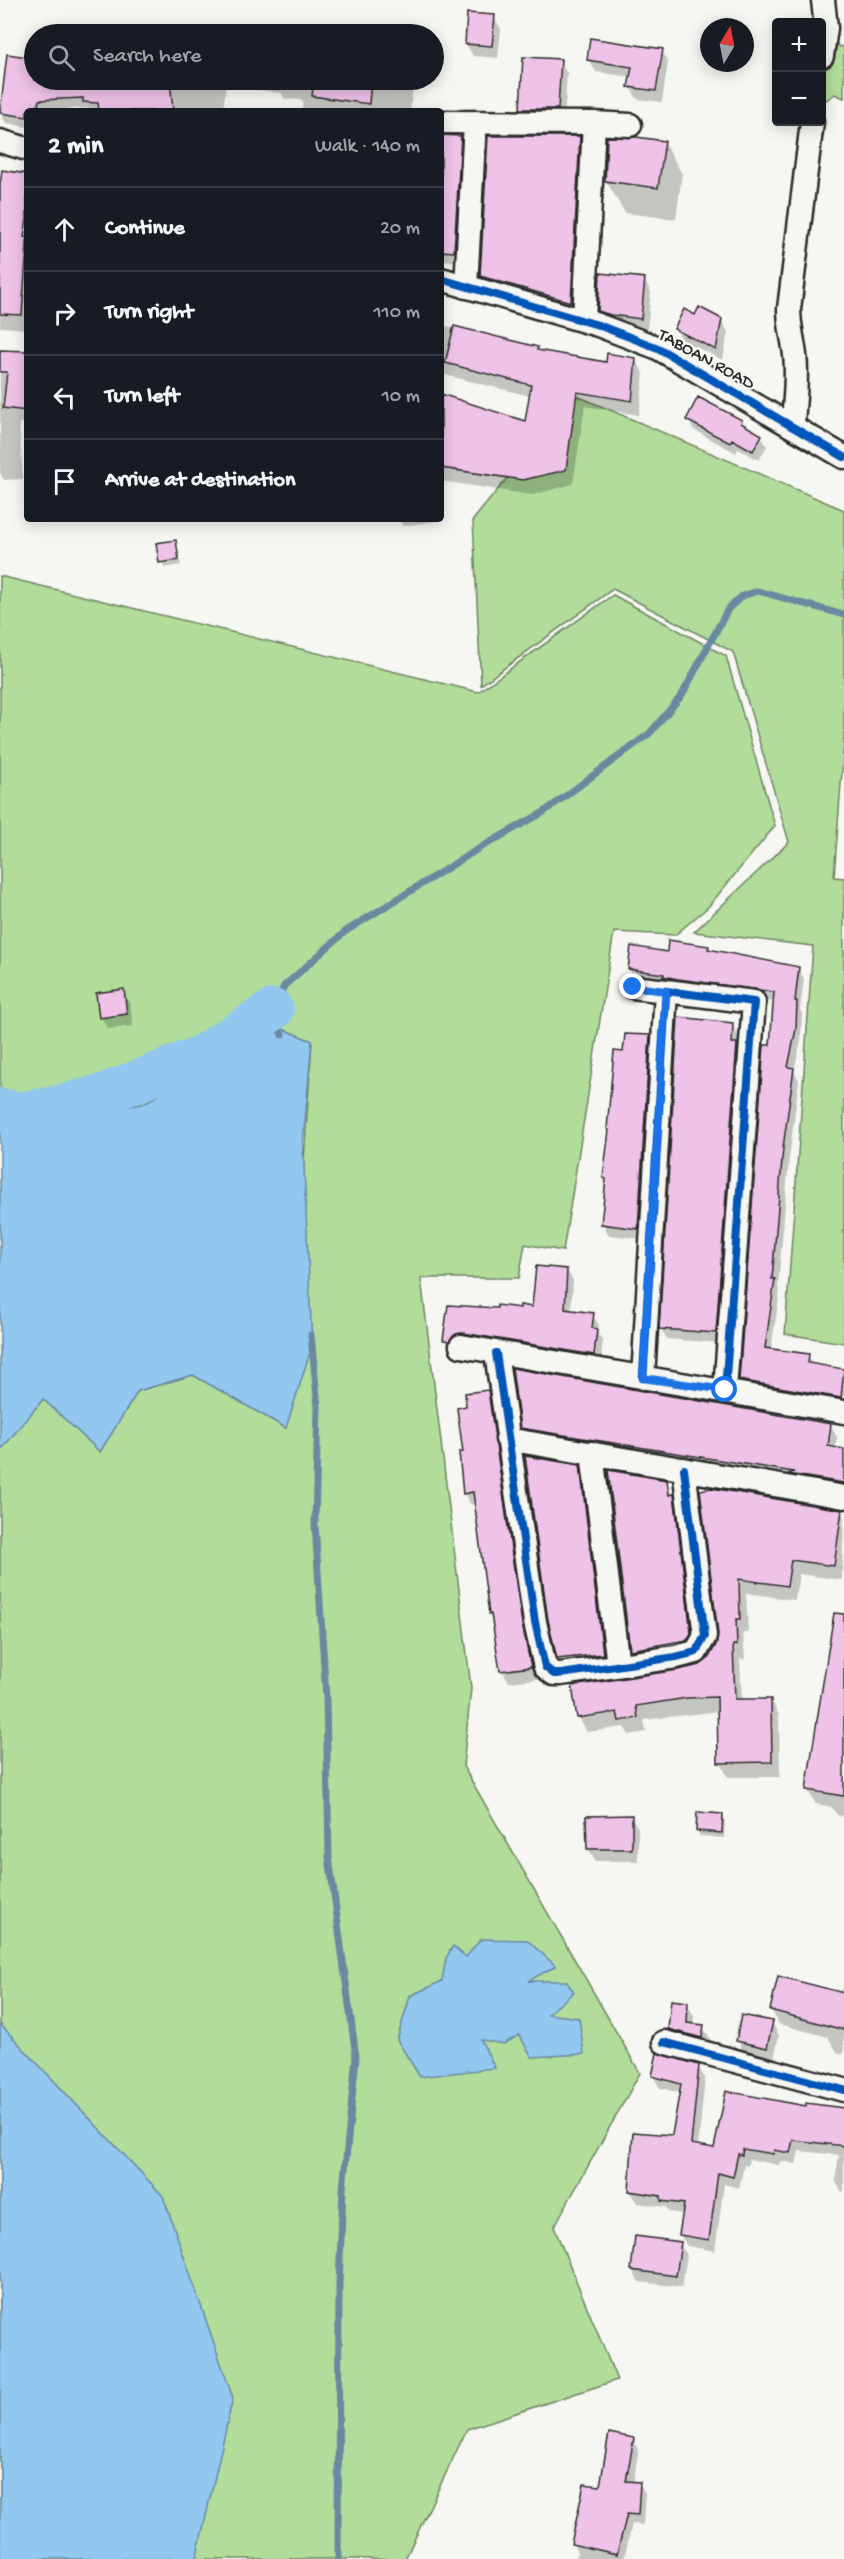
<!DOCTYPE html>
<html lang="en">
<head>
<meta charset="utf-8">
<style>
  body { margin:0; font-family:"Gochi Hand",sans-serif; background:#242831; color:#f1f3f6 }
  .controls { position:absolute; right:18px; top:18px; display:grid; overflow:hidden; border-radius:6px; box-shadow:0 3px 15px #0003 }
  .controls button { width:54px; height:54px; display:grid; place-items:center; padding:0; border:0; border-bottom:2px solid #363941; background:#171b24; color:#f1f3f6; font:30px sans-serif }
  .compass { position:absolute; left:700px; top:18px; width:54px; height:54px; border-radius:50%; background:#171b24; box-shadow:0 3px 15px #0003; rotate:10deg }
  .stop { position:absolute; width:18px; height:18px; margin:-14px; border:4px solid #1a73e8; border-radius:50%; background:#fff }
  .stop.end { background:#1a73e8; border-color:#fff; box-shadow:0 2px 6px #0008 }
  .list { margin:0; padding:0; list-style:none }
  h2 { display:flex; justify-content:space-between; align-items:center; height:78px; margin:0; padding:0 24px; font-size:26px }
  h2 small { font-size:20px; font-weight:400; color:#9ea1a6 }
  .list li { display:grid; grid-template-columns:39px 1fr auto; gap:18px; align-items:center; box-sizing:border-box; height:84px; padding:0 24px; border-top:2px solid #363941 }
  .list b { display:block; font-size:22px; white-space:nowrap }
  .list em { font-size:20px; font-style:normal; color:#9ea1a6 }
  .icon { flex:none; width:33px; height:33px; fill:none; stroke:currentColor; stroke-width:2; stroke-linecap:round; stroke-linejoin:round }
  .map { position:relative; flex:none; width:844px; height:2559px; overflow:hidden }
  .search { position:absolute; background:#171b24; box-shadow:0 3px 15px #0003; left:24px; top:24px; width:420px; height:66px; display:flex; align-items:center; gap:15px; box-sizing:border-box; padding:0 21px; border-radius:33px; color:#9ea1a6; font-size:22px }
  .panel { position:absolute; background:#171b24; box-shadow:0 3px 15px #0003; left:24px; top:108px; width:420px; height:414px; border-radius:6px }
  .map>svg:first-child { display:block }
  .green { fill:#b1dc9a; stroke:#6e8462; stroke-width:1.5; fill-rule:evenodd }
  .water { fill:#92c7f0; stroke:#6989a1; stroke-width:1.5 }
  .shadow { fill:#0003 }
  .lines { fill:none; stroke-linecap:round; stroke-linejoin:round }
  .stream { stroke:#6989a1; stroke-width:7 }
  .river { stroke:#92c7f0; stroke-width:42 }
  .building { fill:#efc3e8; stroke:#2b2b2b; stroke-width:1.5 }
  .minor-casing { stroke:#2b2b2b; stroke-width:27 }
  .minor { stroke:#f6f6f2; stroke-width:22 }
  .cycleway-casing { stroke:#f6f6f2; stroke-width:11 }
  .cycleway { stroke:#0057b8; stroke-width:8 }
  .route { stroke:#1a73e8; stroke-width:8 }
  .labels { text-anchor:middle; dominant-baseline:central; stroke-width:4.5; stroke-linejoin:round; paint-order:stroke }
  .street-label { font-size:18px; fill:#2b2b2b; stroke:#f6f6f2 }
</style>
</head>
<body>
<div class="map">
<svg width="844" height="2559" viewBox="0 0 844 2559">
  <rect width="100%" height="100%" fill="#f6f6f2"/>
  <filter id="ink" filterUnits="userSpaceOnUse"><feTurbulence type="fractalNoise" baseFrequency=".0167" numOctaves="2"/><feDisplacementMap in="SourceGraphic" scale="12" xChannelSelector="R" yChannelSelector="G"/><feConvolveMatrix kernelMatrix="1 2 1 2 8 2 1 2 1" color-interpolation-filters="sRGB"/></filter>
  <g filter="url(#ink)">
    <path class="green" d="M822 34 840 47 844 46V98L835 94 822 103Z
      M575 395 844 510V744L834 877 844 878V1343L785 1334 813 946 694 932 789 842 733 652 613 589 481 685 473 520Z
      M0 576 478 692 613 595 726 656 775 826 708 907 675 935 614 932 563 1251 525 1244 519 1278H421L471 1688 463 1766 640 2073 554 2227 617 2380 467 2429 405 2559H0V1451L43 1399 100 1451 138 1391 193 1375 286 1428 312 1041 280 1028 142 1104 20 1126 0 1116ZM466 1958 526 1982 547 2014 480 2040 495 2068 410 1996 443 1981Z"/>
    <path class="water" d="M280 1028 312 1041 303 1144 312 1346 286 1428 193 1375 138 1391 100 1452 43 1399 0 1451V1116L20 1126 142 1104Z
      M481 1939 527 1940 556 1966 528 1981H566L574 1992 548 2014 579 2018 584 2054 532 2057 519 2035 504 2044 481 2040 495 2068 420 2077 397 2040 410 1996 442 1981 446 1958 453 1946 466 1957Z
      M0 2024 163 2196 233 2398 196 2559H0Z"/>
    <path class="shadow" d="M494 17 501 29 498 58 473 56 466 44Z
      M662 50 668 62 662 102 637 99 630 87 632 77 596 72 589 60Z
      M9 55 34 60V80H414L410 111H302L303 100 285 99 281 93 226 85 223 111H90L88 108 27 111V127L6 123 0 113Z
      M560 61 567 73 564 121 529 120 522 109Z
      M441 137H460L466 148 460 262 441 260Z
      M579 138 592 161 584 324 495 299 482 276Z
      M664 142 682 174 676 219 625 213 606 181Z
      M27 176V329L0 327V194Z
      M644 280 651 292 647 330 618 327 606 323 599 311Z
      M696 317 721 320 728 332 723 360 683 341 676 329Z
      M441 325 537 349 539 352 607 364 635 359 644 374 639 415 585 406 573 484 532 495 441 481V395L526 423 530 396 441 374Z
      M0 351 27 353V424L19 423 23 479 4 480 0 473Z
      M688 420 741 421 745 427 761 436 767 446 759 460 738 449 736 453 694 430Z
      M441 512 443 520 403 526 399 519H441Z
      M175 542 181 565 164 568 158 544Z
      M708 947 710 951 798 968 804 979 800 1010 802 1013 801 1041 794 1071 799 1080 789 1159 778 1287 780 1291 771 1350 808 1356 814 1366 844 1369V1407L747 1391 741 1380 775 1002 671 987 635 979 629 969 668 953Z
      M123 991 130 1003 133 1026 108 1029 101 1017Z
      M732 1025 738 1035V1047L743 1055 721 1343 667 1339 661 1329Z
      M649 1037 655 1048 644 1239 609 1235 603 1224 608 1183 605 1178 624 1053Z
      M567 1270 573 1281 571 1312 593 1315 599 1326 598 1334 603 1341 600 1366 451 1351 445 1340 449 1307 521 1310 533 1308Z
      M487 1391 494 1403 528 1637 537 1679 509 1682 502 1670 494 1620 490 1614 476 1504 471 1505 464 1493 468 1407Z
      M830 1425 837 1437 835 1449 844 1450V1492L529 1439 522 1427Z
      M579 1467 586 1479 609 1666 565 1671 559 1659Z
      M666 1482 679 1507 696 1645 638 1661 631 1650Z
      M702 1491 841 1512 844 1516 842 1580 799 1574 795 1600 746 1593 748 1633H743L745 1659H740L742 1701 771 1700 779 1715 780 1777H728L720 1762 719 1711 644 1720 646 1732 629 1735 624 1727 587 1732 579 1718 700 1667 709 1660 718 1643 720 1634Z
      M844 1644V1816L837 1815 832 1807 816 1804 807 1790Z
      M722 1815 725 1821 724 1838 700 1836 697 1831Z
      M631 1817 638 1828V1861H595L588 1849Z
      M842 1988 844 1989V2054L837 2052 828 2037 779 2024 771 2010 840 1994Z
      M687 2004 694 2016 693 2026 703 2027 710 2038 709 2049 677 2041 670 2029Z
      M772 2023 779 2035 774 2059 744 2053 738 2041Z
      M698 2067 705 2078 698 2147 715 2150 807 2108 844 2109V2192L841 2191 835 2180 839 2155 799 2151 796 2164 780 2161 779 2165 749 2159 748 2166 744 2165 739 2188 724 2184 715 2251 687 2246 680 2235 684 2214 669 2212 666 2207 637 2203 630 2191 673 2137 681 2093 660 2088 653 2076Z
      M680 2244 687 2255 682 2287 639 2282 632 2270Z
      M633 2439 639 2449 633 2483H639L645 2494 643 2525 632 2524 624 2559H576L577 2552 573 2544 601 2487Z"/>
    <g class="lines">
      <path class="stream" d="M282 1035 273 1010 284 986 346 931 478 849 544 812 650 733 682 695 728 609 742 596 758 591 844 615
        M311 1335 318 1407 315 1524 326 1698 329 1857 356 2057 343 2189 339 2284 338 2559"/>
      <path class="river" d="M0 1109 18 1113 55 1107 105 1094 201 1056 273 1010"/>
    </g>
    <path class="building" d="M467 13 495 15 492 46 465 44Z
      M590 38 663 49 656 91 628 87 632 67 587 60Z
      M7 54 34 58V80H170L173 111H99L98 103 83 102V98L39 100 37 111H27V117L0 113Z
      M523 57 561 59 558 109H520Z
      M314 80H371L369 104 312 96Z
      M441 135 461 136 454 252 441 251Z
      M488 136H580L571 302 480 276Z
      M607 137H636L665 141 658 188 605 181Z
      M2 170 27 174V219L24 237 27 238V245L22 315 0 314V185Z
      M600 273 645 278 641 319 611 315 598 311Z
      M699 307 722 319 716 350 674 329 684 309 695 315Z
      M454 326 538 347 537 350 606 362 607 353 636 358 632 401 577 392 566 470 523 480 441 468V394L525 421 531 385 445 363Z
      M0 350 27 351V411L3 408 7 372H0Z
      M698 397 742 420 741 423 762 435 753 451 732 439 730 443 686 420Z
      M176 540 179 560 159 563 156 543Z
      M668 940 709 946 708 949 799 967 795 1001H797L796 1029 788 1067 794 1068 783 1148 772 1279H775L765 1348 809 1354 808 1363 844 1369 841 1398 739 1380 764 1045H770L774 992 678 979 663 976 664 974 628 969 631 946 667 952Z
      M124 989 127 1014 99 1018 96 993Z
      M678 1017 733 1023 732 1043H737L716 1333 659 1329Z
      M625 1034 650 1035 638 1229 601 1224 606 1179 603 1178 609 1130 607 1129 614 1051 623 1052Z
      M536 1266 567 1269 565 1309 594 1313 592 1328 597 1329 594 1355 463 1333 456 1334 449 1341 443 1340 448 1305 497 1308V1305L520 1308V1305L532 1307Z
      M512 1368 831 1424 828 1446 844 1449V1483L788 1474 794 1472 520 1428Z
      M488 1390 522 1624 531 1667 500 1671 491 1614H489L473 1492 463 1494 459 1452H463L457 1408 466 1406 465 1393Z
      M525 1456 580 1465 603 1654 557 1659 548 1620Z
      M608 1470 667 1480 669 1495 674 1494 691 1633 687 1640 630 1650Z
      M711 1488 842 1510 834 1566 791 1560 787 1586 739 1579 740 1619H736L737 1645H733L735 1699H771L772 1762 718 1763 717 1697 687 1698 636 1706 638 1718 619 1721 617 1712 577 1718 572 1686 678 1670 700 1665 708 1659 717 1643 718 1634 700 1490Z
      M834 1613 844 1614V1796L806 1790Z
      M697 1812 723 1814 722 1833 696 1831Z
      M632 1815V1849H587L586 1816Z
      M778 1976 844 1993V2030L770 2010Z
      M671 2000 688 2002 687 2023 704 2025 702 2038 668 2029Z
      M741 2015 773 2021 767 2048 736 2041Z
      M657 2053 699 2065 691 2144 714 2148 726 2091 806 2106V2103L844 2108V2146L793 2140 790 2153 774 2150 773 2154 743 2149 742 2155 738 2154 733 2177 718 2173 709 2240 679 2235 684 2204 661 2201V2196L629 2191 633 2132 672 2135 681 2084 652 2076Z
      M635 2236 681 2242 676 2276 631 2270Z
      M609 2433 634 2438 626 2481 640 2482 638 2515 627 2514 617 2554 571 2544 584 2484 600 2486Z"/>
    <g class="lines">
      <defs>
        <path id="minor" d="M822 56 826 28 823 0
          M441 122 594 123 584 320
          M594 123 630 125
          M0 141 27 149
          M441 279 598 325 658 348 844 457
          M466 287 475 122
          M793 425C794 402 798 378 795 355 793 338 789 326 789 309L812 122
          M633 987 666 991
          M461 1346 844 1412
          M496 1353 535 1622 545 1667 554 1674H561L676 1657 696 1652 705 1636 684 1469
          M643 1378 666 991 754 1002 725 1390
          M507 1439 844 1497
          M592 1453 618 1665
          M664 2042 844 2090"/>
      </defs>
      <use href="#minor" class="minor-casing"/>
      <use href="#minor" class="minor"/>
      <defs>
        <path id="cycleway" d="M441 279 598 325 658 348 844 457
          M496 1353 535 1622 545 1667 554 1674H561L676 1657 696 1652 705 1636 684 1469
          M643 1378 666 991 754 1002 725 1390
          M664 2042 844 2090"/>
      </defs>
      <use href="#cycleway" class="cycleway-casing"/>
      <use href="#cycleway" class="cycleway"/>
    </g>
  </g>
  <g class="lines" filter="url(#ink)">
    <path class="route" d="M633 987 666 991 643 1378 725 1390"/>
  </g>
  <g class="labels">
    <g class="street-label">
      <text transform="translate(706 360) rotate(29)">TABOAN ROAD</text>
    </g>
  </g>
</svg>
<div class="controls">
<button>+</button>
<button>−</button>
</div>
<svg class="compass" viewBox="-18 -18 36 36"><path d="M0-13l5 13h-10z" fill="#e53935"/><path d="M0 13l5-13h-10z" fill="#9ea1a6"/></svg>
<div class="stop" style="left:725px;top:1390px"></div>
<div class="stop end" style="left:633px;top:987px"></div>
<div class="search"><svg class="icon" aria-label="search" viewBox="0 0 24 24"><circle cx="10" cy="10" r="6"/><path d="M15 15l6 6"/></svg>Search here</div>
<section class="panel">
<h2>2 min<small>Walk · 140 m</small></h2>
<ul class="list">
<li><svg class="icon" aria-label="ahead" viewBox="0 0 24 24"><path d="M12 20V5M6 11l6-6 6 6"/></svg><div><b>Continue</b></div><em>20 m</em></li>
<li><svg class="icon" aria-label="right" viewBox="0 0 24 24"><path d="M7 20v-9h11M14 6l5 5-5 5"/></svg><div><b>Turn right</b></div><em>110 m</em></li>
<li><svg class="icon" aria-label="left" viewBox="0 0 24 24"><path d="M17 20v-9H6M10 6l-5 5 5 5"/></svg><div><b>Turn left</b></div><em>10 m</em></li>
<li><svg class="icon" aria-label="arrive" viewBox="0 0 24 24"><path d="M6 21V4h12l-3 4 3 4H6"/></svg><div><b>Arrive at destination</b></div></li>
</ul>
</section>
</div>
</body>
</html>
